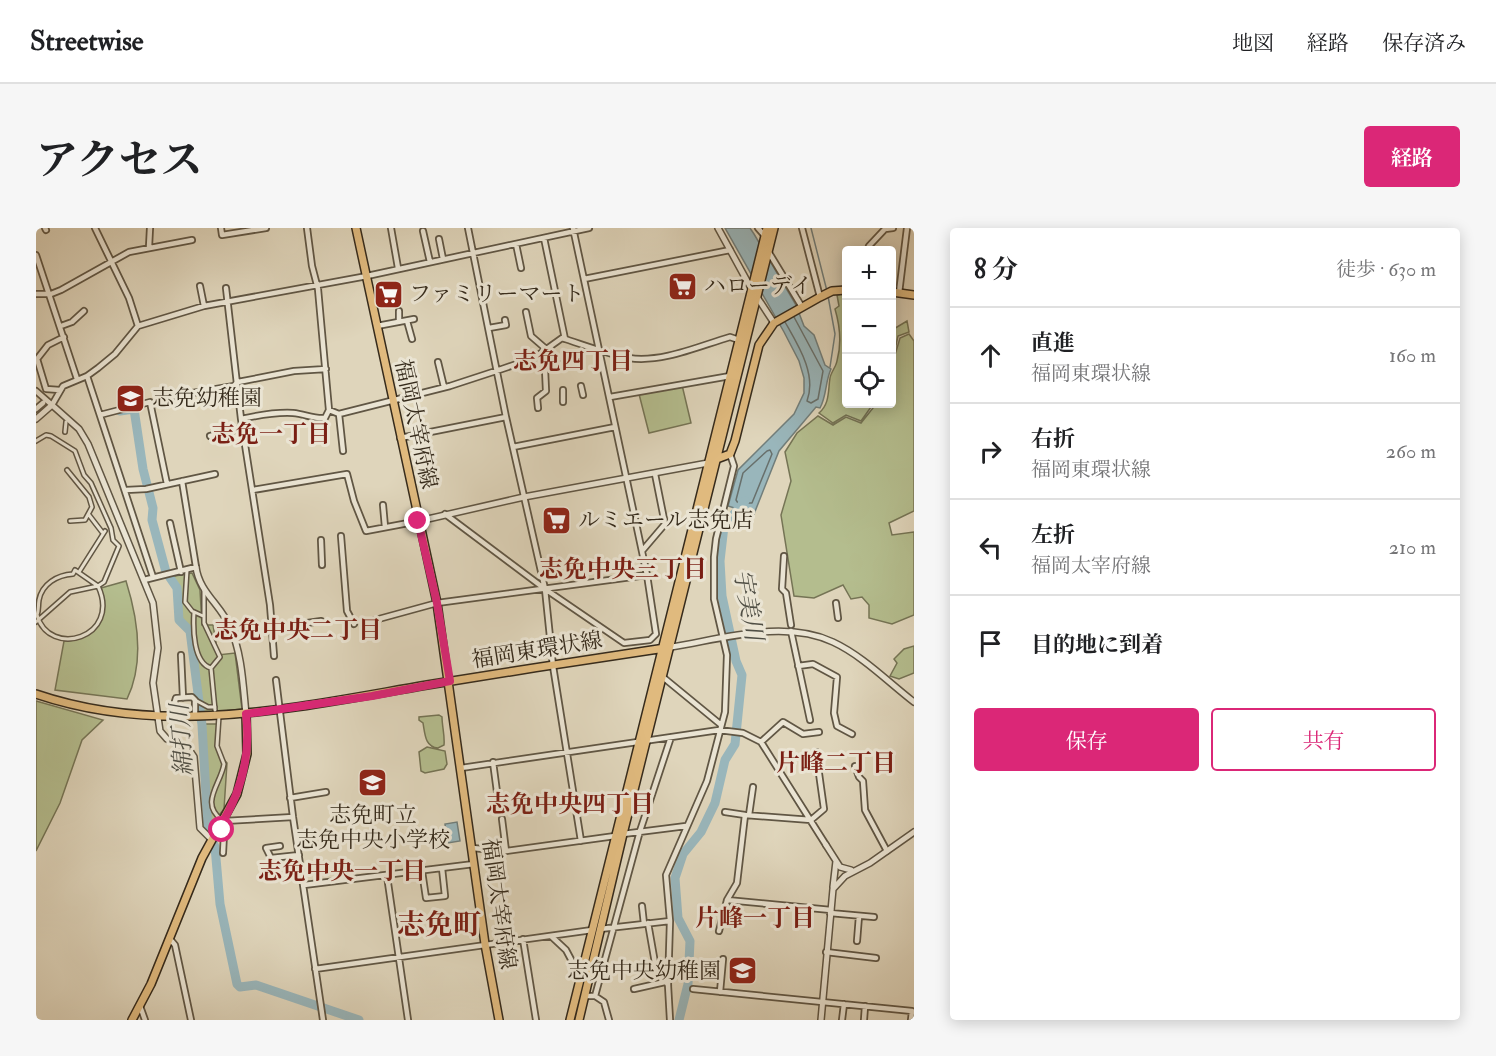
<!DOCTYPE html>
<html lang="ja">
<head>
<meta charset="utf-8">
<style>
  body { margin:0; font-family:"IM FELL Double Pica","Noto Serif JP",serif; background:#f6f6f6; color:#202124 }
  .controls { position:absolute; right:18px; top:18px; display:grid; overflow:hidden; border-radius:6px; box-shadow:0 3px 15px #0003 }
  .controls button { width:54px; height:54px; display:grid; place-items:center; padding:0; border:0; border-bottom:2px solid #e0e0e0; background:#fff; color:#202124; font:30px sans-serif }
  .stop { position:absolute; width:18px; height:18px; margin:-14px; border:4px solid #db2777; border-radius:50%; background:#fff }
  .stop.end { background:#db2777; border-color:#fff; box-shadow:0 2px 6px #0008 }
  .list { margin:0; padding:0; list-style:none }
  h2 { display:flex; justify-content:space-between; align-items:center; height:78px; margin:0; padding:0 24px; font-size:26px }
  h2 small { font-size:20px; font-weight:400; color:#757577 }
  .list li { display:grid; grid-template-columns:39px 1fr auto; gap:18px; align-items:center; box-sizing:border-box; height:96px; padding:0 24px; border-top:2px solid #e0e0e0 }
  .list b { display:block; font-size:22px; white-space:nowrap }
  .list p { margin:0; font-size:20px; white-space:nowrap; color:#757577 }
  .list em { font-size:20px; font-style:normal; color:#757577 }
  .actions { display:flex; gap:12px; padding:18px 24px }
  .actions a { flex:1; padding:14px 0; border:2px solid #db2777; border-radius:6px; text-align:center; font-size:21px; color:#db2777 }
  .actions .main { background:#db2777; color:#fff }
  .icon { flex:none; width:33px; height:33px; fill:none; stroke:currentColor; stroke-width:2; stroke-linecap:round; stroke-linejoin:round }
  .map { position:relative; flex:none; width:878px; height:792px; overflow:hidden; border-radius:6px }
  header { display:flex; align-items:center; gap:36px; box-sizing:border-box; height:84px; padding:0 30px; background:#fff; border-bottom:2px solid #e0e0e0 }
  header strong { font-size:28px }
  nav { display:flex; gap:33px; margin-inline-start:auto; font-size:21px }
  .intro { display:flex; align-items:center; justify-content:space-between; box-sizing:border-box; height:144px; padding:0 36px }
  h1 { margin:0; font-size:42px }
  .button { padding:15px 27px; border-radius:6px; background:#db2777; color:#fff; font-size:21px; font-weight:700 }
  main { display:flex; gap:36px; padding:0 36px }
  aside { flex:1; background:#fff; border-radius:6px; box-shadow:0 3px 15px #0003 }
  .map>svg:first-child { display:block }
  .green { fill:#b4bd8e; stroke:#757455; stroke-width:1.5 }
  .water { fill:#99b6bb; stroke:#717e7b; stroke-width:1.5 }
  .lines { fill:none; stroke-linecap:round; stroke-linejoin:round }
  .shore { stroke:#68706c; stroke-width:1.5 }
  .stream { stroke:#717e7b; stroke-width:1.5 }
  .river { stroke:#99b6bb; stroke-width:9 }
  .pedestrian-casing { stroke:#605644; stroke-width:6 }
  .minor-casing { stroke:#605644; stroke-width:8 }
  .tertiary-casing { stroke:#605644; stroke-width:8 }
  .primary-casing { stroke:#362b1c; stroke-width:10 }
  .pedestrian { stroke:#eae4d3; stroke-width:3 }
  .minor { stroke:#eae4d3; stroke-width:4.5 }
  .tertiary { stroke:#eae4d3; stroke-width:5 }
  .primary { stroke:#e0ba7e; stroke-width:7 }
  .route { stroke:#db2777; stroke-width:8 }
  .labels { text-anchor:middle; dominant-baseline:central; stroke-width:6; stroke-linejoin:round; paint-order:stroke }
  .poi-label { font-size:22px; fill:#362b1c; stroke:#eae4d3; text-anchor:start }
  .street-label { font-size:22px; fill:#362b1c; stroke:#eae4d3 }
  .neighbourhood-label { font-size:24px; font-weight:bold; fill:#7a1f14; stroke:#eae4d3 }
  .water-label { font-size:24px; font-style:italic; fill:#4f4e44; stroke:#eae4d3 }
  .district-label { font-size:28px; font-weight:bold; fill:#7a1f14; stroke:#eae4d3 }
</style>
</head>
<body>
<header>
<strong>Streetwise</strong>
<nav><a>地図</a><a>経路</a><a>保存済み</a></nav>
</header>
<div class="intro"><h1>アクセス</h1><a class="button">経路</a></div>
<main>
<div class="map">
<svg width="878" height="792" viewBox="0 0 878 792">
  <rect width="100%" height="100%" fill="#dfd5bb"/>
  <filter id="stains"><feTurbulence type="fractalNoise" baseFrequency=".00333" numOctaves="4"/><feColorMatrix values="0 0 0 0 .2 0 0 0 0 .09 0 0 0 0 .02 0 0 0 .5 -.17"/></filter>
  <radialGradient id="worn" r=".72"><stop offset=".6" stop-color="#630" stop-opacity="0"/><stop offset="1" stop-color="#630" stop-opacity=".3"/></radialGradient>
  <path class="green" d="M810 65V176H832L835 179 825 193 810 187 797 195 783 185C794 176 792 162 794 150 795 144 800 139 801 133 806 115 804 98 799 81L803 78 801 67Z
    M871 93 873 104 862 108 856 135V102Z
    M873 106 878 113V283L853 295 856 307 878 304V387L856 396 833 390V377L826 369 815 371 807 357 778 370 758 368 745 287 755 253 749 224 761 205 782 188 797 197 810 189 825 195 837 180 834 176H856V137L864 110Z
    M646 157 655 195 613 205 603 166Z
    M156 345 164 362 166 397H177L182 427 199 425 206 481 161 486 156 401 144 391 141 357 133 349Z
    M90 353C102 391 109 434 91 471L19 462 28 413C58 413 75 389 65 360Z
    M878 418V445L863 451 854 448 861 435 858 431 868 421Z
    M0 473 67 492 46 512 24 575 0 623Z
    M403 487 406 489C406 498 409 508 408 517L402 520C389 519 389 506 387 495L383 492V489Z
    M164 496H181L183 526 191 535 188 581 172 601Z
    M391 519 409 523 411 536 408 541 389 545 385 543 383 524Z"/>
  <path class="water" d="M689 0H714L718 6 760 77 768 98 778 107 789 137 795 141C789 154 791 167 784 180L780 179 743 223 718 286 692 278 702 242 758 186 768 165V150L763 133 748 104Z
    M421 594 424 613 412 615 409 596Z"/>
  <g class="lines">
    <path class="shore" d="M749 94C762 117 781 146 771 173L775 175 782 171 787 143 758 89
      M731 223 734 222 736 226 716 275H702L700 272 707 245Z"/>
    <path class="stream" d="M775 0 791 63
      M792 68 799 106 794 139"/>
    <path class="river" d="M84 183 98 181 107 241 117 280 116 292 130 344 141 360 143 392 154 403 166 497 172 602 179 619 184 676 201 756 204 759 220 757 323 792
      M643 792 652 756 654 713 642 690 639 650 647 626 665 604 679 575 689 532 699 516 706 447 700 433 686 368 684 333 688 298 709 273"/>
    <defs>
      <path id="pedestrian" d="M29 204 30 194
        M0 213 10 207 15 208 39 223 48 247 55 255 75 300 77 312 83 318 68 354 62 358 34 364 0 394
        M31 242 53 269 56 279 49 292 34 293
        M53 287 66 304
        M39 342 62 358C86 410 13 431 1 387 3 382 2 378 3 372 6 356 21 347 37 346Z
        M151 342 149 374 156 383 167 388
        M43 344 69 303
        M168 361V395L184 429 175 440 179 482
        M158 384C157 400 157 435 175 440
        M159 472 172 479H179
        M183 488 181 518 188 536C185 556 163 575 186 592"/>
      <path id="minor" d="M9 0 10 2
        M59 0 93 70 102 98
        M185 0 186 7 230 0
        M355 0 362 40
        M432 0 470 189 509 361 517 438 545 613
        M722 0 729 8
        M766 0 784 69
        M387 3 394 34
        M508 10 529 111
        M403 11 407 31
        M480 16 485 40
        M833 18 849 1 857 0
        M113 19 114 0
        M732 23 766 79
        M0 27 41 151
        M548 51 694 22
        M164 58 168 78
        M190 60 205 191 234 377 238 428
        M863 65 871 0
        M0 66H15L25 62 93 24 156 12
        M490 84 495 108 510 121
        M371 93 376 111
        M363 94V83
        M25 98 36 94 48 83
        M341 98 378 91
        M453 100 470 97 469 92
        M402 134 408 159
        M51 148 117 349
        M202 154 258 143 290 141
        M545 158 547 167
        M24 162 10 161 1 131 12 117 28 109
        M527 162V174
        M0 163 16 177 27 158 51 148 62 140 79 126 102 98 168 78 331 48 553 0
        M574 169 694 148
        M502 180 501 170 510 163 509 141 524 136
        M0 181 7 175
        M293 182 303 186 414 158 466 141 498 130 526 110C548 117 571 126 593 130 626 135 663 118 694 109L703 112
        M303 186 307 223
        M64 187 114 174 131 256
        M205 191C223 187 240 184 257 185 269 186 277 191 289 190L293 182 282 61 276 38 271 0
        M174 208 207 200
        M364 210 470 189
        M477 219 579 199
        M90 262 110 261 179 246
        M217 262 311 246 318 273 330 303 383 293
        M347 277 349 299
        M409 286 509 361 588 415 614 412 620 406 611 347 537 0
        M134 295 145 344
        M305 308 311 383 318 396
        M285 312 286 337
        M606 323 629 296 619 246
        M748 328 746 361 750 365 755 397
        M108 352 160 339 146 253
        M800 375 802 390
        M339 392 401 375 611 347
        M236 400 285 393
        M755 403 774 492
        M145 427 147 470
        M762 438 777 436 801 449 798 485 801 498 816 506
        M628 450 684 496
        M240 452 257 589 287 792
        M134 490 140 470 156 469 159 472V488
        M725 514 747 494 767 506 783 504
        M780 524 788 581 775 592 709 587 701 655 691 672 795 682
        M457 534 461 564
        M819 538 823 549 827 553 829 582 851 623
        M425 540 683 502 707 505 725 514 790 617
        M254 570 290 564
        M689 584 709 587
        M713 587 717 559
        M466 591 470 623
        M188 593 257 589
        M183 600 188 606 187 625
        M587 606 650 598
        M244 618 230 620 235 630 263 627
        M436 620 470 623 579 608
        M386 643 390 670 409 668 406 640
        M351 648 372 792
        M268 657 438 636
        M606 678 608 696
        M794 685 838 689
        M612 695 619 735 632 757
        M564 701 634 693
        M683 703 691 672
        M515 708 530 722 538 737
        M134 711 139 717 155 792
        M487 711 500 792
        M821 713 823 688
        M790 724 840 730
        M279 741 556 702
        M598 761 629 754
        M657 761 876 783 875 792
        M684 764 687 731
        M549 768H559L568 774 573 792
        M559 768 604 603 635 509
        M104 778 109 792
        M634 792 632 757 634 693 630 647 671 553 689 484 691 427 678 371V329L680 311 698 238 694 226
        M806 792 808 776
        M828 792 829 778"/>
      <path id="tertiary" d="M682 0 716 62
        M721 69 738 95
        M121 171 198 158 202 154
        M0 191 16 177 43 201 52 216 117 375 122 420 117 455 124 503 131 511 154 523 158 529 164 600 176 612
        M383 293 488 269 672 235
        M160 339C163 364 185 377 194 399 206 425 207 457 210 486
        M635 419C686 411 748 391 797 414 827 428 852 454 878 474
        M790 617 804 639 815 642
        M797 659 800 633
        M785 792 797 661 809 648 834 635 878 604"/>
      <path id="primary" d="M320 0 401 375 449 716 463 792
        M856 64 878 67
        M678 232 694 226 699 213 723 117 738 95 784 69 796 63 810 62
        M0 466C129 510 261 479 391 457 470 444 550 432 629 420
        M96 792 115 756 166 630 201 566 211 526 210 486
        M534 792 731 0
        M543 792 587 606 738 0"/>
    </defs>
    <use href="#pedestrian" class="pedestrian-casing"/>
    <use href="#minor" class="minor-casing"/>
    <use href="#tertiary" class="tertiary-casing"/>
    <use href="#primary" class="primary-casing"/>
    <use href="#pedestrian" class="pedestrian"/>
    <use href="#minor" class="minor"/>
    <use href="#tertiary" class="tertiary"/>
    <use href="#primary" class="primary"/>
  </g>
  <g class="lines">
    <path class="route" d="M186 602 183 600C206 564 215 527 210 486L336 468 414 453 401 375 382 293"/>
  </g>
  <defs>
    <symbol id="supermarket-square" viewBox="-11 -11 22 22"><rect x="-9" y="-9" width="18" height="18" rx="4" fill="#8f2418" stroke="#eae4d3"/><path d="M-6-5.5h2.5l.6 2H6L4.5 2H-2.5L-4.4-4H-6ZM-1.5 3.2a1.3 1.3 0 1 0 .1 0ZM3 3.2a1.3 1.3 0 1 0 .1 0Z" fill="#fff"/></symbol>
    <symbol id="school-square" viewBox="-11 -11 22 22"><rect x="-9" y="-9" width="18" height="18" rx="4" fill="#8f2418" stroke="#eae4d3"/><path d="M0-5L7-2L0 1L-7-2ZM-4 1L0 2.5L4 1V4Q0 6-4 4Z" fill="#fff"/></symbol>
  </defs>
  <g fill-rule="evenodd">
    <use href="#supermarket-square" x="630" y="42" width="33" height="33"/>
    <use href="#supermarket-square" x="336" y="50" width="33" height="33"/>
    <use href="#school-square" x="78" y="154" width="33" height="33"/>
    <use href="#supermarket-square" x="504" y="276" width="33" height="33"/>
    <use href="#school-square" x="320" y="538" width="33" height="33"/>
    <use href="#school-square" x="690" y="726" width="33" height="33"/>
  </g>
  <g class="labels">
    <g class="poi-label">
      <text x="668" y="58">ハローデイ</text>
      <text x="373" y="66">ファミリーマート</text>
      <text x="116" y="170">志免幼稚園</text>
      <text x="542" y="292">ルミエール志免店</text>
      <text x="337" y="587" text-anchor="middle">志免町立<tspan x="337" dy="25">志免中央小学校</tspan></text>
      <text x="685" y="743" text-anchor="end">志免中央幼稚園</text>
    </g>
    <g class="street-label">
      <text transform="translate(380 196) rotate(78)">福岡太宰府線</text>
      <text transform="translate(501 422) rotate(-9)">福岡東環状線</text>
      <text transform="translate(463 676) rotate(82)">福岡太宰府線</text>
    </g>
    <g class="neighbourhood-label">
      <text x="537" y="133">志免四丁目</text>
      <text x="235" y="206">志免一丁目</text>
      <text x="587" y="341">志免中央三丁目</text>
      <text x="262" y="402">志免中央二丁目</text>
      <text x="800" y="535">片峰二丁目</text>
      <text x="534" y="576">志免中央四丁目</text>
      <text x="306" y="643">志免中央一丁目</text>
      <text x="719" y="690">片峰一丁目</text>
    </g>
    <g class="water-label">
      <text transform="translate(712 377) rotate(80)">宇美川</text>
      <text transform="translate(146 512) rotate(-94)">綿打川</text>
    </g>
    <g class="district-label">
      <text x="403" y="697">志免町</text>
    </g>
  </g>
  <rect width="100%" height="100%" filter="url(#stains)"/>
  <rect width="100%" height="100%" fill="url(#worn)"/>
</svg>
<div class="controls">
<button>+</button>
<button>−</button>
<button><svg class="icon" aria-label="locate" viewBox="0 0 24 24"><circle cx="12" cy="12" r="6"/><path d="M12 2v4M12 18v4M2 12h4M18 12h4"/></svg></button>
</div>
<div class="stop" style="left:186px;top:602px"></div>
<div class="stop end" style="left:382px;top:293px"></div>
</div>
<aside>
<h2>8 分<small>徒歩 · 630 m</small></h2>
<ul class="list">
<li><svg class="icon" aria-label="ahead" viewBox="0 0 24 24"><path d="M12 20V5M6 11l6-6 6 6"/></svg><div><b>直進</b><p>福岡東環状線</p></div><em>160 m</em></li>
<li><svg class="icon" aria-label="right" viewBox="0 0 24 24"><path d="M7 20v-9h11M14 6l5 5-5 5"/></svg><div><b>右折</b><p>福岡東環状線</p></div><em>260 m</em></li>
<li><svg class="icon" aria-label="left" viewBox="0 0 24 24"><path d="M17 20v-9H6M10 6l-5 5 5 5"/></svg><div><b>左折</b><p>福岡太宰府線</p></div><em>210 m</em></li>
<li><svg class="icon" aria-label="arrive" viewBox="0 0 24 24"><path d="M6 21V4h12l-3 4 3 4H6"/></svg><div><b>目的地に到着</b></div></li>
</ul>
<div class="actions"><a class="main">保存</a><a>共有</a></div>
</aside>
</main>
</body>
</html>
